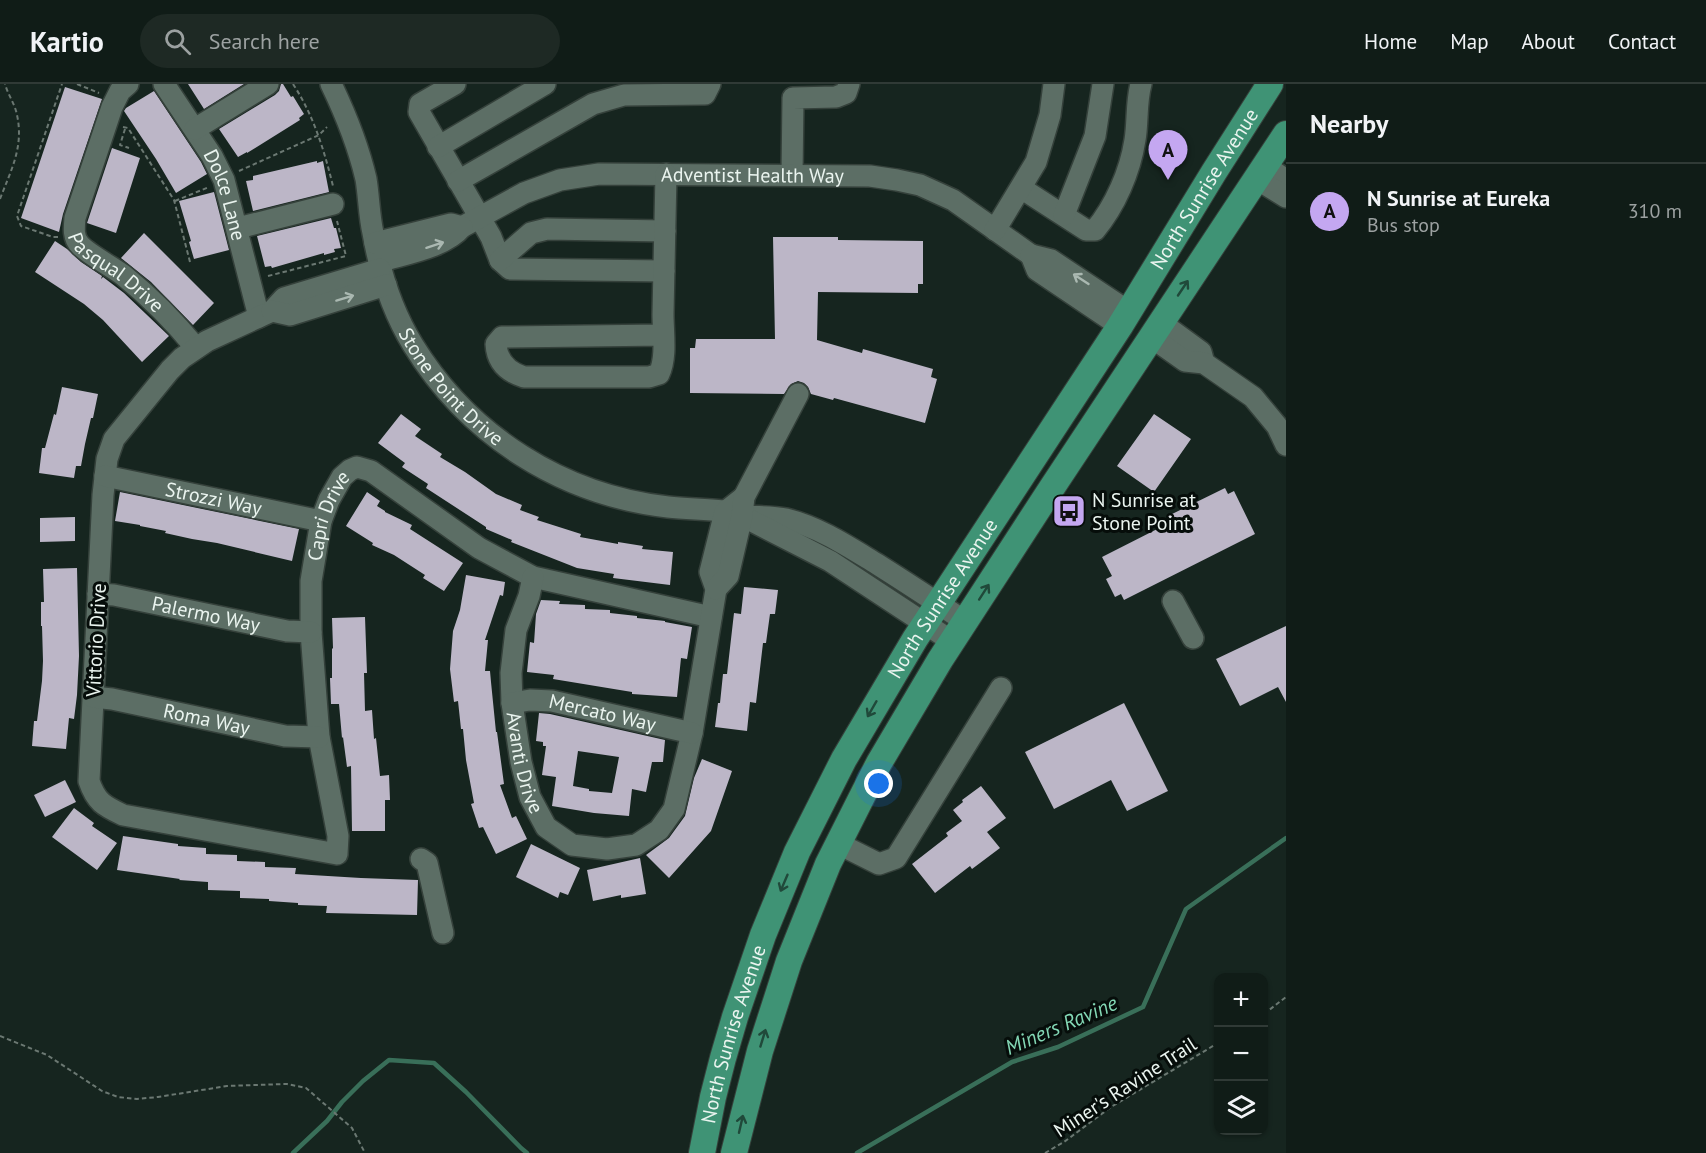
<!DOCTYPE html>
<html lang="en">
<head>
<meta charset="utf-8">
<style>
  body { margin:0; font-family:"PT Sans",sans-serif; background:#1e2924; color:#f1f3f6 }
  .controls { position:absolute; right:18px; bottom:18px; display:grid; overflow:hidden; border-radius:12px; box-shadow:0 2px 4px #0004 }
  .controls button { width:54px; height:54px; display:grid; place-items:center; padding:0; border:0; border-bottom:2px solid #303a36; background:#101c17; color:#f1f3f6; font:30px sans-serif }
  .you { position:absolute; left:879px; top:700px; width:21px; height:21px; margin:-15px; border:4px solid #fff; border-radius:50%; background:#1a73e8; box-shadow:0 0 0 9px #1a73e833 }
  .badge { display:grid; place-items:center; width:39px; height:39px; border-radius:50%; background:#c4a7f1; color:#111; font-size:20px; font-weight:700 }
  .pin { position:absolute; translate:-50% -50px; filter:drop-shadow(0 2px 3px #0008) }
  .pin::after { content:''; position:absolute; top:32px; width:21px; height:18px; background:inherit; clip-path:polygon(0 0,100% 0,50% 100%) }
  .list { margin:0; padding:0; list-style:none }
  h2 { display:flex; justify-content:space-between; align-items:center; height:78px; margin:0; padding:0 24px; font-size:26px }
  h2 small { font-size:20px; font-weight:400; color:#9ca1a1 }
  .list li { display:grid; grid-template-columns:39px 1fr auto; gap:18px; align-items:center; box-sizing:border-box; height:96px; padding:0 24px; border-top:2px solid #303a36 }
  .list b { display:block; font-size:22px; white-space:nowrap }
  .list p { margin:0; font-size:20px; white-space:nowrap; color:#9ca1a1 }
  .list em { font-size:20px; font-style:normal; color:#9ca1a1 }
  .icon { flex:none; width:33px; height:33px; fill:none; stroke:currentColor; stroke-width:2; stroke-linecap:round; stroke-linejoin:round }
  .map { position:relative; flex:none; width:1286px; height:1069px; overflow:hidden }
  header { display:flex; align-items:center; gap:36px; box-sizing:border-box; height:84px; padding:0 30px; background:#101c17; border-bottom:2px solid #303a36 }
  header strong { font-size:28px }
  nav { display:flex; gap:33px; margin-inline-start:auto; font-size:21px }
  .search { width:420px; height:54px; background:#1e2924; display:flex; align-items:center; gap:15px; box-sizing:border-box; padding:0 21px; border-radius:33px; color:#9ca1a1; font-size:22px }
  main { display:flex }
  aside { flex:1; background:#101c17 }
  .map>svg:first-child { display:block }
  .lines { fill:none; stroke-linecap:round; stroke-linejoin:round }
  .stream { stroke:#396f59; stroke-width:4.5 }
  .building { fill:#bcb6c7; fill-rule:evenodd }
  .minor-casing { stroke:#35413b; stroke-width:24 }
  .major-casing { stroke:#35413b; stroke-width:28 }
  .path { stroke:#6b7872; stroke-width:2; stroke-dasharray:4.5 3; stroke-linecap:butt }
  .minor { stroke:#5c6e65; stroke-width:21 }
  .major { stroke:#3f9375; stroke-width:26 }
  .oneway { stroke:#aab8b1 }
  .oneway2 { stroke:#20493a }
  .labels { text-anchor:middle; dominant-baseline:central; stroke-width:6; stroke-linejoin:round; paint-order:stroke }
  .street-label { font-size:20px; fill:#eaf4ef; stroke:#060d0a }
  .poi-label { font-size:20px; fill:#eaf4ef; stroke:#060d0a; text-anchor:start }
  .water-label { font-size:21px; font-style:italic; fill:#83d8b5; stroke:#060d0a }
</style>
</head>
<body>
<header>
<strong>Kartio</strong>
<div class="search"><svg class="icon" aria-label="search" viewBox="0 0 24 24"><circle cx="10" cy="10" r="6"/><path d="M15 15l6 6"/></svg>Search here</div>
<nav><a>Home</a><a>Map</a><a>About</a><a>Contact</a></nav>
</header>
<main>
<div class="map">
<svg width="1286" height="1069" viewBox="0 0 1286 1069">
  <rect width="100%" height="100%" fill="#16251f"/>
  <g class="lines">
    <path class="stream" d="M293 1069 327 1037 342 1018 363 997 389 976 434 979 466 1008 521 1064 527 1069
      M857 1069 1012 978 1058 963 1143 923 1186 825 1286 754"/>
  </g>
  <path class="building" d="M188 0H244L204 25Z
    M281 0H283L291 13 293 12 304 30 299 34 300 36 247 69V68L238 73 219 45 275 11 279 7Z
    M65 3 102 15 63 130 59 148 21 134Z
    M154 7 201 78 207 90 176 109 156 75 124 27 126 24Z
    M112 64 140 74 116 149 87 139Z
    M317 77V79L323 77 329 108 253 127 246 97 253 96V92Z
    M214 108 229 166 194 175 189 158 191 157 179 117Z
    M331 134 334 144H336L341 164 334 165 335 168 324 171V169L272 184 271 182 265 183 257 152Z
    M144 149 214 219 193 241 151 198 121 174Z
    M773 153H838V156L923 157V200H918V209L818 208 817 256 862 269 863 265 933 285 931 293 937 295 925 339 834 314 833 316 811 310 808 303 804 299 798 297 791 300 784 310 690 309V264H695L696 255H775Z
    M55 157 67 165 81 178 102 192 101 195 103 193 124 209 169 252 142 278 103 236 84 220 35 188Z
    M62 303 98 310 93 334H91L85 360 81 382H76L74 394 39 389 42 364H45L54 330 56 331Z
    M401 330 421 345 415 352 442 370 440 373 465 388 496 410 522 421 520 426 539 433 537 436 581 450 580 453 618 460V458L643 462 642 465 673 468 670 501 613 494 614 490 577 484 511 458 512 456 486 445V443L426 404 428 400 402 383 405 379 378 359Z
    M1154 330 1191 355 1154 408 1117 382Z
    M1225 404 1228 410 1234 407 1255 450 1124 516 1121 510 1115 513 1106 495 1112 492 1102 473 1171 438 1168 432Z
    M120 408 299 445 292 477 217 459 192 455 165 449 166 447 140 442V441L115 437Z
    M367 408 380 417 377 422 385 427V428L412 441 410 445 463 479 444 507 423 494 425 491 394 471 372 461 373 459 346 442Z
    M75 433V457L40 458V434Z
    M77 484 79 572 77 611 74 635 69 634 66 665 32 662 34 637H37L42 597 43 577 42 542H41V518H44L43 485Z
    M466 491 505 498 503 512 500 511 485 556H488L485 587H490L491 598 496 648H497L504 700 500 701 512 734 516 732 527 755 496 770 483 743 479 744 471 720 474 719 466 676 463 645H461L458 617 454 618 450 585 453 547 460 526Z
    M744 503 778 506 775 530H770L766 559H763L756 619 750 618 747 647 715 643 718 619H720L723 590H727L734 529 741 530Z
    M541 516 560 517 559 520 585 521V525L610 526V529L637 532V534L665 537V538L692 543 687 575 681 574 677 613 632 610V608L553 595 554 591 527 588 530 558 534 559 536 530Z
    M365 533 367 589H364L365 627 372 626 374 655 376 654 380 692 389 691 390 716H385V747H352L351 682 347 683 343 653 342 654 339 620H331L330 594H332V565L333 564 332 534Z
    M1286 542V618L1278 603 1240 622 1216 575Z
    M1124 619 1168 707 1127 727 1111 696 1054 725 1025 668Z
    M539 629 550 630 665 656 663 678H652L646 708 632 705 629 732 594 729 552 722 556 693 542 691 546 662H543V658L536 657ZM578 667 619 673 612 709 589 707V705L573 702Z
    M702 675 732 687 711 747 669 794 646 771 669 754 685 732 694 694Z
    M65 696 76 718 45 733 34 711Z
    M981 702 1006 734 987 748 1000 764 972 785 970 782 935 809 912 780 948 752 946 749 962 737 953 726 963 718 962 716Z
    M74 724 94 739 92 742 117 759 97 786 52 753Z
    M123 752 178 760V762L206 764V770L237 771V777L265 778V783L296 784 295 790 361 794 418 796 417 831 326 829 327 822 298 821V819L269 817V815L240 814V807L208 806V798L179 796 180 795 117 786Z
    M531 760 580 784 568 811 560 808 558 814 516 793Z
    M640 774 646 810 621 814V811L593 817 587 786Z"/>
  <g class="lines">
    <defs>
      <g id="minor">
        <path id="s1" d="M128 0 120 7 112 23 75 134C74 144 73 154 80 161 88 170 111 182 123 191 149 212 174 237 196 264"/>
        <path id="s2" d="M164 0 212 72 224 96 259 233"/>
        <path id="s3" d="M331 0C346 31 358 61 366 95 369 113 369 131 373 149 380 189 392 227 413 261 469 352 562 411 668 423 686 425 705 425 723 427 730 428 738 431 745 432 759 433 773 432 786 435 819 443 849 463 877 480 907 499 936 518 966 538"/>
        <path d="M455 0 420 20 419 28 491 153 500 176 510 185 664 187"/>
        <path d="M195 45 268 0"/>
        <path d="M438 63 545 0"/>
        <path d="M1266 82 1286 96"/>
        <path d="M792 91 793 14 836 13 846 9 849 0"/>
        <path d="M1257 95 1286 113"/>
        <path d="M458 97 593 20 624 11 705 10 710 0"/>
        <path d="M1021 104 1086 146H1095C1115 122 1130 88 1135 56 1138 38 1136 18 1141 0"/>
        <path d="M1064 131 1095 52 1103 0"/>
        <path id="s4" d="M462 143 524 109 560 96 599 90 870 92 897 96 920 101 953 116 1031 171"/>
        <path d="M238 144 333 120"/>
        <path d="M995 146 1036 78 1050 31 1054 0"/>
        <path d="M375 159 451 140 462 143C445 164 404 170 379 178"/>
        <path d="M500 176 531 149 547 145 665 147"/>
        <path id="s5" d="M380 185 284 214 272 227 207 257 182 274 170 286 114 355 107 375 103 411 89 697C96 718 104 722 123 731L337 770 338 752 319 653 311 548V497L321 437 329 416 342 393 350 386 357 383 371 387 479 464 533 493 711 533"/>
        <path d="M272 227 290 231 386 201"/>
        <path d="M1160 238 1201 268 1204 279"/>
        <path d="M1120 242 1037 186 1031 171 1051 176 1129 228"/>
        <path d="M663 251 502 253 496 260C497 278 508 288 524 293H649L659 290C667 273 663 249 663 230 664 184 665 137 666 90"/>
        <path d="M1151 253 1185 277 1204 279 1253 313 1277 342 1286 361"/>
        <path id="s6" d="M105 392 321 437"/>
        <path d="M748 435 830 477 953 558"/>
        <path id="s7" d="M533 493 529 512 516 546 511 589 512 619 521 678 530 713 546 743 572 761 607 765 636 761 659 746 674 725 692 649 716 505 710 488 725 428 744 413"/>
        <path d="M716 505 728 492 742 432 744 413 798 310"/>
        <path id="s8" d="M98 510 114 511 287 547 311 548"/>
        <path d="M1173 517 1193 554"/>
        <path id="s9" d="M93 613 112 615 285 652 319 653"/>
        <path id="s10" d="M512 619 530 616 552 617 692 649"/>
        <path d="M837 759 879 780 896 774 1001 604"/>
        <path d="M421 775 427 779 443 849"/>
      </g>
      <g id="major">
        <path id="s11" d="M702 1069 713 1013 723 974 735 933 763 851 797 768 844 675 915 555 1120 242 1214 88 1270 0"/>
        <path d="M734 1069 760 967 789 877 828 780 879 679 940 576 1051 405 1286 50"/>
      </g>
    </defs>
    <use href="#minor" class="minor-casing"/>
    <use href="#major" class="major-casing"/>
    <path class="path" d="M77 0 99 9
      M293 0C314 32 324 66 333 102
      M123 43 128 44 174 116 190 178
      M125 45 120 61 129 64
      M239 87 319 51 327 43
      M0 115C11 86 24 63 17 31 15 20 8 11 5 0
      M175 117 209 103
      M58 153H53L21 142 17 132 62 0
      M268 192 346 172 337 137
      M1264 930 1286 913
      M0 952 47 971 102 1007 118 1013 137 1015 158 1013 227 1002 287 1000 306 1004 352 1044 365 1069
      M1045 1069 1064 1058 1111 1023 1218 959"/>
    <use href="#minor" class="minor"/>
    <use href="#major" class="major"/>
  </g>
  <defs><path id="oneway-shaft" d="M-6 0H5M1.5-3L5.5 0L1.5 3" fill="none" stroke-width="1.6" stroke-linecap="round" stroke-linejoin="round" transform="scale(1.5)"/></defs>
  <g class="oneway">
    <use href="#oneway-shaft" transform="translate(435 161) rotate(-18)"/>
    <use href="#oneway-shaft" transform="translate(1081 195) rotate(-147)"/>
    <use href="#oneway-shaft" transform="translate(345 214) rotate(-17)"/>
  </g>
  <g class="oneway2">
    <use href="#oneway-shaft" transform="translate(1183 204) rotate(-56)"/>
    <use href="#oneway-shaft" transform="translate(984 508) rotate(-57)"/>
    <use href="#oneway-shaft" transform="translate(872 625) rotate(120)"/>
    <use href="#oneway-shaft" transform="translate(784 799) rotate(113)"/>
    <use href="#oneway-shaft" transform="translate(763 954) rotate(-73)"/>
    <use href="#oneway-shaft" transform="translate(741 1040) rotate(-77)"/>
  </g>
  <defs>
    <symbol id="bus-square" viewBox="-11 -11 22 22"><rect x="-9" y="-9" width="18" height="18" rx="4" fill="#c4a7f1" stroke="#060d0a"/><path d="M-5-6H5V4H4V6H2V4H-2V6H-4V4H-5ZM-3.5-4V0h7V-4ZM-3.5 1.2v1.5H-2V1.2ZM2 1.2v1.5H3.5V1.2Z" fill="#111"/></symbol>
  </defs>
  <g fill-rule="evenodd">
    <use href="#bus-square" x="1050" y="408" width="38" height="38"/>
  </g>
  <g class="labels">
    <g class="street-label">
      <text stroke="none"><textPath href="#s4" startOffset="302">Adventist Health Way</textPath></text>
      <text stroke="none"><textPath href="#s11" startOffset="1095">North Sunrise Avenue</textPath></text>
      <text stroke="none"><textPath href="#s2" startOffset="128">Dolce Lane</textPath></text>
      <text stroke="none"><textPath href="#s1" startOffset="219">Pasqual Drive</textPath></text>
      <text stroke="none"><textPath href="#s3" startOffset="332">Stone Point Drive</textPath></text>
      <text stroke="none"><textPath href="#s6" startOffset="111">Strozzi Way</textPath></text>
      <text stroke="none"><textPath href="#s5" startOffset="1280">Capri Drive</textPath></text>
      <text stroke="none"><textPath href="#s11" startOffset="609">North Sunrise Avenue</textPath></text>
      <text stroke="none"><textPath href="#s8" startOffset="110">Palermo Way</textPath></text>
      <text transform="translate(96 556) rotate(-87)">Vittorio Drive</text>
      <text stroke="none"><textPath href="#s10" startOffset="92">Mercato Way</textPath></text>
      <text stroke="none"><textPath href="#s9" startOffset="116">Roma Way</textPath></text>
      <text stroke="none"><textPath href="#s7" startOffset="190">Avanti Drive</textPath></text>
      <text stroke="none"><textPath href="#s11" startOffset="123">North Sunrise Avenue</textPath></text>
      <text transform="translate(1125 1003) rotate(-33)">Miner's Ravine Trail</text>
    </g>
    <g class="poi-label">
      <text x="1092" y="416">N Sunrise at<tspan x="1092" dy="23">Stone Point</tspan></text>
    </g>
    <g class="water-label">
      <text transform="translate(1061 941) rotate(-23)">Miners Ravine</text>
    </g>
  </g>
</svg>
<div class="controls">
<button>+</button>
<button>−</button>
<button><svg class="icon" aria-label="layers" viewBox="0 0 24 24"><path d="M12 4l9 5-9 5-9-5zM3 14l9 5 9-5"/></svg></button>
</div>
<div class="you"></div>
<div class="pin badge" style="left:1168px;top:96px">A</div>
</div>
<aside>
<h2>Nearby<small></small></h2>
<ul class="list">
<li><span class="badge">A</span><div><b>N Sunrise at Eureka</b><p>Bus stop</p></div><em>310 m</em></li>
</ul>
</aside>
</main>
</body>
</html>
